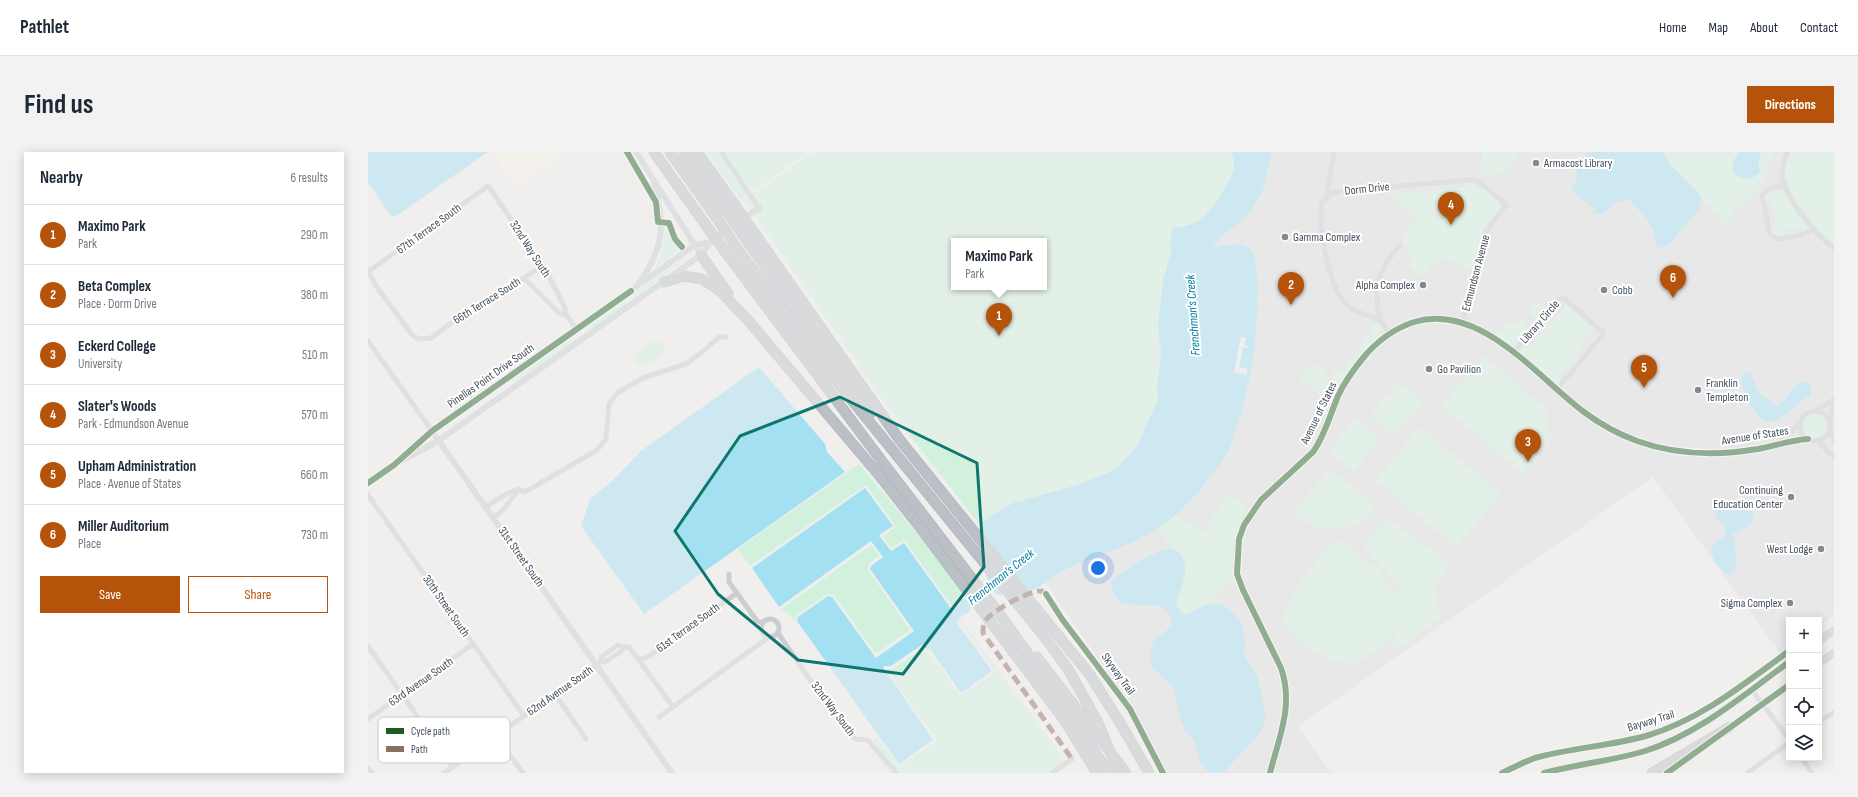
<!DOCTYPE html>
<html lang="en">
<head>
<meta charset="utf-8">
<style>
  body { margin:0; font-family:"Sofia Sans Condensed",sans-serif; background:#f2f2f3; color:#1f2937 }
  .controls { position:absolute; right:12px; bottom:12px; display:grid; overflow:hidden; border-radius:0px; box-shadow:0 2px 10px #0003 }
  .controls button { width:36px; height:36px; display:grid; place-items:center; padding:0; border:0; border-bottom:1px solid #e0e1e3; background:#fff; color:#1f2937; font:20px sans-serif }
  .you { position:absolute; left:730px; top:416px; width:14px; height:14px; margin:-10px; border:3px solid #fff; border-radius:50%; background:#1a73e8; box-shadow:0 0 0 6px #1a73e833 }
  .badge { display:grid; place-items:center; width:26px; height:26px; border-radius:50%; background:#b45309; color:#fff; font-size:13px; font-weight:700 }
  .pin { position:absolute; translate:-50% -33px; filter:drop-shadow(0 1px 2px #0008) }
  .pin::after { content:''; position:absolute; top:21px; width:14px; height:12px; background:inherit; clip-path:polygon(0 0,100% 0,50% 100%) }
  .popup { position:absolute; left:583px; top:86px; width:96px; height:52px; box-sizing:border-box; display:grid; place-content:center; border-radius:0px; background:#fff; filter:drop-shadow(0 1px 3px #0005); font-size:13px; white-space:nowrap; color:#747a83 }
  .popup b { font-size:15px; color:#1f2937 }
  .popup::after { content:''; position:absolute; left:50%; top:100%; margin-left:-8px; border:8px solid transparent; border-top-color:#fff }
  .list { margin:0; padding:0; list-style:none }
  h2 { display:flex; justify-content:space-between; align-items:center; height:52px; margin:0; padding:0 16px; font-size:17px }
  h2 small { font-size:13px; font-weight:400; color:#747a83 }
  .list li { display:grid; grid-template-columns:26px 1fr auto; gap:12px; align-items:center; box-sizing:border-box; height:60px; padding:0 16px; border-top:1px solid #e0e1e3 }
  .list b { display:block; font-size:15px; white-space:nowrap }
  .list p { margin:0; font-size:13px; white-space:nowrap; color:#747a83 }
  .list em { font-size:13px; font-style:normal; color:#747a83 }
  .actions { display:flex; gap:8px; padding:12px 16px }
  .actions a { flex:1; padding:9px 0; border:1px solid #b45309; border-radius:0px; text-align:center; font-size:14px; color:#b45309 }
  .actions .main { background:#b45309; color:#fff }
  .icon { flex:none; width:22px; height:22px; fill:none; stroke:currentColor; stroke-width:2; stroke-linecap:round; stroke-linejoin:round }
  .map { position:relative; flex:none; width:1466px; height:621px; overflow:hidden; border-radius:0px }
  header { display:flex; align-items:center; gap:24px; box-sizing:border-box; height:56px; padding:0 20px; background:#fff; border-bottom:1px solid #e0e1e3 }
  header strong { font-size:19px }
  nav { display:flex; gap:22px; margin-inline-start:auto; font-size:14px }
  .intro { display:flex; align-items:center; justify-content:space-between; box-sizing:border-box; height:96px; padding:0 24px }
  h1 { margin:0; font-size:28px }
  .button { padding:10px 18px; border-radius:0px; background:#b45309; color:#fff; font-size:14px; font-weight:700 }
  main { display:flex; gap:24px; padding:0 24px }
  aside { flex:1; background:#fff; border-radius:0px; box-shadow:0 2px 10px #0003 }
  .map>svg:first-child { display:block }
  .commercial { fill:#f8f3e9 }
  .education { fill:#e1e0e1 }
  .green { fill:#d1f1dd; fill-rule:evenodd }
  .water { fill:#a2e0f2 }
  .pier { fill:#f0efee }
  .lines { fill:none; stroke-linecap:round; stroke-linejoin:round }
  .motorway-casing { stroke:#b3b9bf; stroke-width:11 }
  .minor { stroke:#cbced0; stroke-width:5 }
  .tertiary { stroke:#cbced0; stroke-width:6 }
  .primary { stroke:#c6cace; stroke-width:8 }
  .motorway { stroke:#bbc0c6; stroke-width:9 }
  .motorway-bridge-casing { stroke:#b3b9bf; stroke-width:11; stroke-linecap:butt }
  .motorway-bridge { stroke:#bbc0c6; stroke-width:9 }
  .quiet { stroke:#8d6e63; stroke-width:5; stroke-dasharray:10 5; stroke-linecap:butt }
  .cycleway-casing { stroke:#fff; stroke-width:8 }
  .cycleway { stroke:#1b5e20; stroke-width:6 }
  .marked { fill:none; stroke:#0f766e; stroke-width:3; stroke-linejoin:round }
  .poi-dot { fill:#808890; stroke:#fff; stroke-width:1.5 }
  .labels { text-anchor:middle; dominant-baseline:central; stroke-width:4; stroke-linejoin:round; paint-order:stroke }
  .poi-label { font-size:12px; fill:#44515d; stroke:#fff; text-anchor:start }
  .street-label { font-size:12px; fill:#44515d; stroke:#fff }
  .water-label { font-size:13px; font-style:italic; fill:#027fa4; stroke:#fff }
  .key { fill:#fff; stroke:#c7cbce; stroke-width:1 }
  .key-label { font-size:11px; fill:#44515d }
</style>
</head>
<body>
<header>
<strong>Pathlet</strong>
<nav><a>Home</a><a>Map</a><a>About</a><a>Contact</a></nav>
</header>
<div class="intro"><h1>Find us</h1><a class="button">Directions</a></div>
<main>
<aside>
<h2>Nearby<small>6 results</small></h2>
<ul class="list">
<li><span class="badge">1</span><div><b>Maximo Park</b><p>Park</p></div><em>290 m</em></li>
<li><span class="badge">2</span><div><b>Beta Complex</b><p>Place · Dorm Drive</p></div><em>380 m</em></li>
<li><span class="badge">3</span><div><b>Eckerd College</b><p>University</p></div><em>510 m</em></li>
<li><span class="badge">4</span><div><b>Slater's Woods</b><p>Park · Edmundson Avenue</p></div><em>570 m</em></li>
<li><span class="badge">5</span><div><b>Upham Administration</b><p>Place · Avenue of States</p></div><em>660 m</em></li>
<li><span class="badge">6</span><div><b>Miller Auditorium</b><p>Place</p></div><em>730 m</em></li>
</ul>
<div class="actions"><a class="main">Save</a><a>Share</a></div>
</aside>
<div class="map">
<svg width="1466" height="621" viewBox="0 0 1466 621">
  <rect width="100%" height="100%" fill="#f0efee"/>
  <path class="commercial" d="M124 0H196L147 35Z"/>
  <path class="education" d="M903 0H1466V463L1451 474V468H1421V495L1412 501 1285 325 930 574 963 621H799L770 565 678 431 697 418 739 401 797 371 814 358 840 328 864 291 874 256 885 205 890 149 889 132 884 100 876 93 863 92 848 95 846 93 857 81 879 65 884 58 897 34Z"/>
  <path class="green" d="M337 0H349L379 43 375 46 374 50 381 59Z
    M356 0H440L384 40Z
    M446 0H863L866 13 865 22 852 47 844 57 825 72 810 76 804 80 801 93 804 96 795 129 790 175 793 201 789 234 790 247 770 292 755 310 742 320 709 333 645 351 623 364 612 373 525 262 376 48ZM586 89H676V135H586Z
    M1114 0H1152L1134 22 1110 23 1114 11Z
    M1295 0H1370L1365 9 1390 10 1393 0H1405L1397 27 1389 39 1383 42V45L1367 58 1357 73 1354 71 1350 61 1344 60 1345 53 1334 49C1332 31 1298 20 1295 0Z
    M1422 0H1466V92C1451 80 1417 41 1417 21 1417 15 1420 7 1422 0Z
    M1097 30C1112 32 1128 43 1134 57L1125 68 1105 120 1078 105 1069 109 1055 123 1048 121 1039 112 1045 108 1034 86 1049 67 1021 42 1099 35Z
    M1412 38 1415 39 1437 73 1438 76 1436 79 1434 78 1432 74 1415 79V84C1409 85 1404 82 1403 75L1408 73 1402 47 1398 48 1397 45 1401 41Z
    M298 73H300L305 87 313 97 287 116 295 96Z
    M318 105 319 106 268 145 263 143Z
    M1169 148 1179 156 1169 168 1160 159Z
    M255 150 261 151 224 177 217 178 220 173Z
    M1198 154 1226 178 1212 194 1214 196 1191 224 1193 229 1188 232 1185 231 1152 203V199L1155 195 1160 197Z
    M1153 165 1156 168 1159 180C1146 196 1145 199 1129 184L1141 169 1146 173Z
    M1007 171 1014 175 1011 185 999 196 973 232 969 233 965 229 964 219 965 218 971 222 998 186 1005 180 1003 176Z
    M204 187 201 192 151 228 144 230 148 224 199 189Z
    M288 188 292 190 297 197V201L276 215H271L266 207V203Z
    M1115 204 1177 256 1180 274 1176 277 1185 285 1155 321 1074 254Z
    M955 213 957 214 960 234 966 240 959 249 930 226C937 217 943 214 955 213Z
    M1032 231 1053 249V252L1028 282 1024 283 1004 266 1003 262 1010 255 1013 254V250L1019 243H1023L1022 239 1028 232Z
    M1434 274a12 12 0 1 1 24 0a12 12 0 1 1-24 0Z
    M987 266 1012 287 986 319 961 299Z
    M1052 275 1133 342 1088 395 1008 328Z
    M491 312 597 439 587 447 588 451 584 454 537 389H534L523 396 515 384 526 376 527 373 498 333 382 414 370 397Z
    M964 319 1008 354C986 384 951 384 924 360L960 320Z
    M859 341 880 355C867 378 858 401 867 427 855 437 830 465 814 461L808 453 817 425 811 400 803 396 790 375 807 363 837 380Z
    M1020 367 1081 411 1066 436 1073 466 1037 492 1025 498V493L1032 474C1021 486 1002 508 986 511 967 515 921 486 914 468L932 429 965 390 976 389 1011 419 1028 442 1027 439 1032 435 995 393Z
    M503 393 512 404 501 411 500 418 542 478 508 502 465 442H459L429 463 427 469 422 463 413 457Z
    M595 467 594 469 697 608 679 621H533L530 617 525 621H521L501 593 509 586 531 614 568 590 567 586 518 517H525L555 496 559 501H561L592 543 626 521V518L593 471Z"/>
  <path class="water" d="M0 0H120L28 64 24 65 0 31Z
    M863 0H903L897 34 884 58 879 65 857 81 846 93 848 95C860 94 875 87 884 100 889 107 888 118 889 127 892 179 882 240 864 290 859 304 849 317 840 328 828 344 814 359 797 371 768 393 732 402 699 417 685 423 675 436 660 440 651 442 639 442 630 443L624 439 603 453 602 459 590 467 591 469 589 471 624 519 593 541 562 497 560 498 555 492 523 514H517L515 515 565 588 531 612 429 469 430 465 460 444 464 445 508 506 546 479 502 417 504 413 515 405 503 389 411 455 384 416 497 336 525 374 511 383 523 399 536 391 584 458 592 452 590 449 595 447 599 448 619 433 612 373 623 364 645 351 709 333 742 320 755 310 770 292 790 247 789 234 793 201 790 175 795 129 804 96 801 93 805 76C834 75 846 55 859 32 862 26 867 20 866 12 866 8 864 4 863 0Z
    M1221 0H1295L1302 12 1333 45 1332 56 1301 93 1290 96 1288 92 1286 80 1280 68 1265 52 1263 47C1261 47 1247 50 1245 52 1238 56 1240 65 1226 61L1228 58 1203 38 1209 26 1208 15Z
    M1370 0H1393L1390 10 1392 20C1389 22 1386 25 1384 26 1376 29 1365 24 1365 15 1364 8 1369 6 1370 0Z
    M391 215 457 292 459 300 477 320 276 462 213 374 222 347 245 328 273 299Z
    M1382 220 1391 241 1409 254C1418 249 1424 236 1433 229L1442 232 1443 243C1432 249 1425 257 1416 264 1391 283 1380 247 1372 231L1375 221Z
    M1356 352H1370L1376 357 1385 360V368L1379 375 1365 382 1369 406 1366 420 1361 423C1349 415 1342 407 1344 392L1358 383 1357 376 1347 363 1350 356Z
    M803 396C828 408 813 432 808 453L814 461 819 462 837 453 852 452 865 461 874 473 877 489 876 504 890 526 898 568 891 582 858 618 852 621H841L833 611 826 589 818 580 813 570 805 535 785 516 781 504 786 487 796 481 804 472 801 461 792 454C770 451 745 461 743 429 756 418 786 399 803 396Z"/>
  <path class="pier" d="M873 185 878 186 876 193 880 194V196L875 195 871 215 880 217 878 223 866 220Z"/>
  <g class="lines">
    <defs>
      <path id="motorway" d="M286 0 337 72
        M302 0 348 65
        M316 0 502 262
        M329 0 366 52
        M385 79 531 287 722 523 754 574 781 621
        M366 92 461 220 675 483 700 517 729 569
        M356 98 513 308 636 468 701 560 741 621
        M333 103 360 142
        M296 130 316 124 334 127 351 138 379 167 511 323 551 374 697 569 729 621
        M669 505 738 595
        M746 605 758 621
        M1284 621 1362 575"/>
    </defs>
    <use href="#motorway" class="motorway-casing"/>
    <path class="minor" d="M353 0 391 56
      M1419 0C1417 7 1413 17 1414 24 1417 47 1448 82 1466 96
      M1417 32 1399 38 1394 44 1402 82 1410 87 1434 83 1445 77
      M958 45 966 0
      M0 118 8 134 45 184 52 187 63 186 94 163 104 160 122 149 175 113
      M1 119 120 34 175 113 197 156 198 163 209 177
      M156 126 191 161 198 163
      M1013 169C1003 162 989 163 980 154 960 136 950 75 954 50L965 41 974 39 1102 28 1110 29 1138 53 1118 79 1111 101 1095 170
      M1021 181 1013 169 1010 158 1008 130 1021 107 1032 93
      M0 189 64 279
      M1145 201 1191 147H1197L1235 180 1234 184 1188 238
      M1446 258 1456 254 1466 247
      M1432 274a15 15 0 1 1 30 0a15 15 0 1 1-30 0Z
      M1462 269 1466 251
      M1462 276 1466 289
      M1449 289 1466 305
      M1411 290 1423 280 1432 269
      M0 343 156 564
      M117 355 140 341 150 337 157 340 229 298 238 287 241 252 249 241 275 226 318 212 333 201 351 185H358
      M125 366 136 357 150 338
      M361 422V430L389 469 395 471
      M393 476a9 9 0 1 1 18 0a9 9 0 1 1-18 0Z
      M410 481 462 557 487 587 500 588 529 621
      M0 494 85 615
      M256 495H261L270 507 278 506 369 441
      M270 507 305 555
      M1384 538 1421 587
      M187 542 218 587
      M291 565 401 485
      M0 567 105 492
      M1451 570 1466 560
      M128 584 155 621
      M1434 606 1444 621
      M0 616 4 621
      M76 621 233 509 237 510 254 499 256 495 250 493 233 505V509
      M684 621 704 607
      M902 621C911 585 926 553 913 516L875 438 869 422 871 387 876 373 893 348 945 300C957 283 962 263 970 244 976 231 986 217 995 206 1009 189 1025 177 1046 170 1112 150 1169 225 1216 260 1232 272 1250 282 1269 289 1308 303 1349 304 1390 297 1407 294 1423 288 1440 287
      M1379 621 1421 591"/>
    <path class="tertiary" d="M268 0 333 103
      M270 132C299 93 296 71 285 27
      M64 279 304 621
      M35 305 64 279 327 93 342 90
      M0 331 26 313 70 289 333 103 342 90 391 56"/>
    <path class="primary" d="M1451 489 1466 478
      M1451 511 1466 501
      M1358 578 1421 533
      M1176 621C1209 612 1244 609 1277 599 1329 583 1377 542 1421 510
      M1299 621 1334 596"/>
    <use href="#motorway" class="motorway"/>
    <defs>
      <path id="motorway-bridge" d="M366 52 385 79
        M348 65 366 92
        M337 72 356 98
        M729 569 751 621"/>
    </defs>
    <use href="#motorway-bridge" class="motorway-bridge-casing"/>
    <use href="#motorway-bridge" class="motorway-bridge"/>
    <path class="quiet" d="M678 442 674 439C662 438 625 458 618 468 615 472 615 476 615 481L704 607"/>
    <defs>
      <path id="cycleway" d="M259 0 288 50 290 70 301 71 307 87 314 95
        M0 331 26 313 64 279 263 139
        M678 442 694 467 762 557 795 621
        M902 621C911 585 926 553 913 516L875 438 869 422 871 387 876 373 893 348 945 300C957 283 962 263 970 244 976 231 986 217 995 206 1009 189 1025 177 1046 170 1112 150 1169 225 1216 260 1232 272 1250 282 1269 289 1308 303 1349 304 1390 297 1407 294 1423 288 1440 287
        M1134 621C1144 616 1156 610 1167 606 1203 596 1241 594 1278 584 1332 568 1376 532 1421 499
        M1176 621C1209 612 1244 609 1277 599 1329 583 1377 542 1421 510
        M1299 621 1421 533"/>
    </defs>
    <use href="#cycleway" class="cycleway-casing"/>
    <use href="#cycleway" class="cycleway"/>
  </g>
  <path d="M0 0H1466V621H0ZM472 245 609 311 616 415 535 522 430 508 350 442 307 379 372 284Z" fill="#f0efee" fill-opacity=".55" fill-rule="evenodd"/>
  <path class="marked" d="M472 245 609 311 616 415 535 522 430 508 350 442 307 379 372 284Z"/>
  <g class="poi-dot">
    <circle cx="1168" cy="11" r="4"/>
    <circle cx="917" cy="85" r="4"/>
    <circle cx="1055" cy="133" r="4"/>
    <circle cx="1236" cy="138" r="4"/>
    <circle cx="1061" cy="217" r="4"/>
    <circle cx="1330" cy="238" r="4"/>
    <circle cx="1423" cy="345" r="4"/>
    <circle cx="1453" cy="397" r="4"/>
    <circle cx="1422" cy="451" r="4"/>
  </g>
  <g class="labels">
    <g class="poi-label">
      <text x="1176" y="11">Armacost Library</text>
      <text x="925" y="85">Gamma Complex</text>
      <text x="1047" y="133" text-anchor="end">Alpha Complex</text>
      <text x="1244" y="138">Cobb</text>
      <text x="1069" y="217">Go Pavilion</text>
      <text x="1338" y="231">Franklin<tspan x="1338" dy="14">Templeton</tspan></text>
      <text x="1415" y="338" text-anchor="end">Continuing<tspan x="1415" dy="14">Education Center</tspan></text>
      <text x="1445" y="397" text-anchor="end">West Lodge</text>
      <text x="1414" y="451" text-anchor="end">Sigma Complex</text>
    </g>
    <g class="street-label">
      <text transform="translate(999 37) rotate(-6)">Dorm Drive</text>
      <text transform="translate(61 77) rotate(-36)">67th Terrace South</text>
      <text transform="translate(162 97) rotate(57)">32nd Way South</text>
      <text transform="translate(1108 121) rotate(-75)">Edmundson Avenue</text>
      <text transform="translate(119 149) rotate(-32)">66th Terrace South</text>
      <text transform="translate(1172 170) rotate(-49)">Library Circle</text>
      <text transform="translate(123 224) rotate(-35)">Pinellas Point Drive South</text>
      <text transform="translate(951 261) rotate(-64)">Avenue of States</text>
      <text transform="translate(1387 284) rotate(-9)">Avenue of States</text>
      <text transform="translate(153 405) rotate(55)">31st Street South</text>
      <text transform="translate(78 454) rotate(55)">30th Street South</text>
      <text transform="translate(320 476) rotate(-36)">61st Terrace South</text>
      <text transform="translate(750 522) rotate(54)">Skyway Trail</text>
      <text transform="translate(53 530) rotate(-35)">63rd Avenue South</text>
      <text transform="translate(192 539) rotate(-35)">62nd Avenue South</text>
      <text transform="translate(465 557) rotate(53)">32nd Way South</text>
      <text transform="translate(1283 569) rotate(-17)">Bayway Trail</text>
    </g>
    <g class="water-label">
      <text transform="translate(825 163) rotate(-94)">Frenchman's Creek</text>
      <text transform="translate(633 425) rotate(-39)">Frenchman's Creek</text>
    </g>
  </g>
  <rect x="10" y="565" width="132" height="46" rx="6" class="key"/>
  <rect x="18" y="576" width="18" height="6" fill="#1b5e20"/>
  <rect x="18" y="594" width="18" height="6" fill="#8d6e63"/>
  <g class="key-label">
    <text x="43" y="583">Cycle path</text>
    <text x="43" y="601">Path</text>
  </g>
</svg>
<div class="controls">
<button>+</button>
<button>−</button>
<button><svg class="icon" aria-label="locate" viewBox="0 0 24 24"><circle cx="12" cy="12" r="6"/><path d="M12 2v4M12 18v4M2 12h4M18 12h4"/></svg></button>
<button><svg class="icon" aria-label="layers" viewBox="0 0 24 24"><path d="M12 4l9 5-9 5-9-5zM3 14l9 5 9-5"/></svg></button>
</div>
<div class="you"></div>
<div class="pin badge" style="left:631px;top:184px">1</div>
<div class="popup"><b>Maximo Park</b>Park</div>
<div class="pin badge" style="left:923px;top:153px">2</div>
<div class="pin badge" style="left:1160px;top:310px">3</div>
<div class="pin badge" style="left:1083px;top:73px">4</div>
<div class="pin badge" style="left:1276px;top:236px">5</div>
<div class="pin badge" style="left:1305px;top:146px">6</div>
</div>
</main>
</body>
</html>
